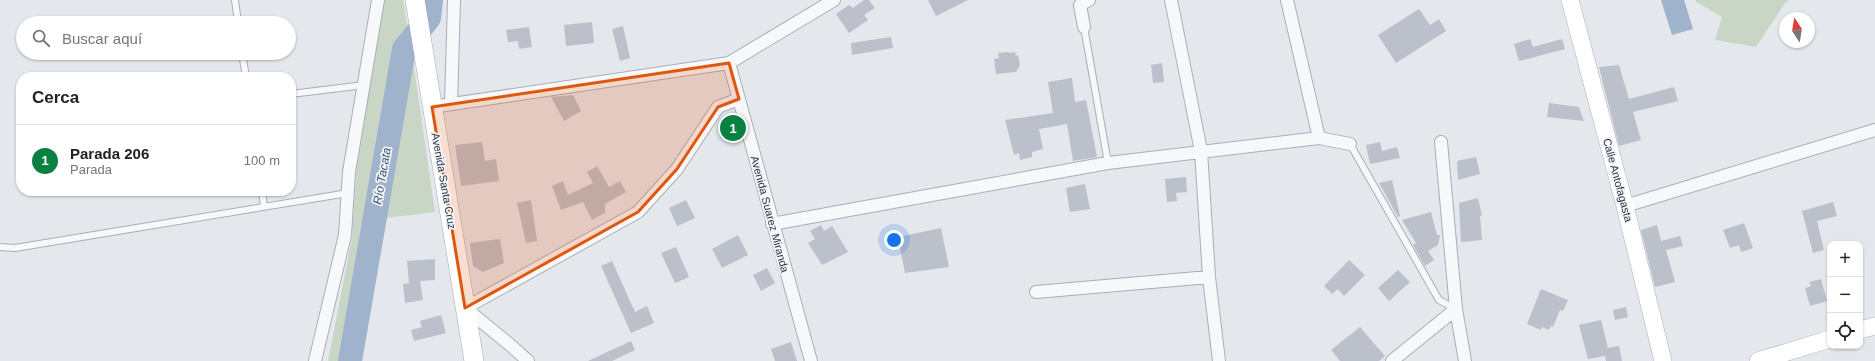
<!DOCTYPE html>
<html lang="es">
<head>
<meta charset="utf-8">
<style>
  body { margin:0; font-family:Arial,sans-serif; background:#f6f6f6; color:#222 }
  .controls { position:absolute; right:12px; bottom:12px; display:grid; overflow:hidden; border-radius:8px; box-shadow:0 1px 3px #0004 }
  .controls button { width:36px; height:36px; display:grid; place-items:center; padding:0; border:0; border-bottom:1px solid #e0e0e0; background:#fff; color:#222; font:20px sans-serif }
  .compass { position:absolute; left:1779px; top:12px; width:36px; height:36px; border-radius:50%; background:#fff; box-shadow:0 1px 3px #0004; rotate:348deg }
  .you { position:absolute; left:894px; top:240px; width:14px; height:14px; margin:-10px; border:3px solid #fff; border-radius:50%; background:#1a73e8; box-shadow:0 0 0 6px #1a73e833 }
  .badge { display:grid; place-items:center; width:26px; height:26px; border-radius:50%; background:#0b8043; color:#fff; font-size:13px; font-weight:700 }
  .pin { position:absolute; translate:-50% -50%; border:2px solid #fff; box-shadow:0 1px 4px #0006 }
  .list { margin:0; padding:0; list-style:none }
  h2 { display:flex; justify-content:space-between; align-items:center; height:52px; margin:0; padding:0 16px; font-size:17px }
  h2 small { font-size:13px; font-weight:400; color:#767676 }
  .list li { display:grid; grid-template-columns:26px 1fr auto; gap:12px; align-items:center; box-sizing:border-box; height:72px; padding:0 16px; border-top:1px solid #e0e0e0 }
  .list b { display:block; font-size:15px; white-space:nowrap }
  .list p { margin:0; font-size:13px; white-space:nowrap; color:#767676 }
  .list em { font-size:13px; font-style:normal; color:#767676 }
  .icon { flex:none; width:22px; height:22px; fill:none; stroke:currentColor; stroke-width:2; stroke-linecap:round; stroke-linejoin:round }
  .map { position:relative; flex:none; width:1875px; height:361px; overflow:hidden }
  .search { position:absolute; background:#fff; box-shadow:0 1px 3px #0004; left:16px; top:16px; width:280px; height:44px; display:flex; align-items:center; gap:10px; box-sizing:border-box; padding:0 14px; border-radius:22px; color:#767676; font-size:15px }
  .panel { position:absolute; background:#fff; box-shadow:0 1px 3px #0004; left:16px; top:72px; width:280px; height:124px; border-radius:16px }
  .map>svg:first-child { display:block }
  .green { fill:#c9d6c5 }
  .water { fill:#9fb4cc }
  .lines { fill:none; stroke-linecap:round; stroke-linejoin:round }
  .river { stroke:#9fb4cc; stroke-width:24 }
  .building { fill:#bbc0ca }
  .service-casing { stroke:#a9aeb7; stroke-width:8 }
  .minor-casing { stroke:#a9aeb7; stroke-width:14 }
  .secondary-casing { stroke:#a9aeb7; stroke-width:18 }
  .primary-casing { stroke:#a3abb8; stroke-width:20 }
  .service { stroke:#f7f8fa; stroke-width:6 }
  .minor { stroke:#f7f8fa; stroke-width:12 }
  .secondary { stroke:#fff; stroke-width:17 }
  .primary { stroke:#fff; stroke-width:19 }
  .marked { fill:#df570f; fill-opacity:0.2; stroke:#df570f; stroke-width:3; stroke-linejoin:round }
  .labels { text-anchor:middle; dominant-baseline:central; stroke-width:3.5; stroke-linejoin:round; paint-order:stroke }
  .street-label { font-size:11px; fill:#2b3445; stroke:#f4f6f9 }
  .water-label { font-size:12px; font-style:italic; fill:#34527a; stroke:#f4f6f9 }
</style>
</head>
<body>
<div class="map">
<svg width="1875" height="361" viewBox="0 0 1875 361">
  <rect width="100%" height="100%" fill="#e4e7ec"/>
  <path class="green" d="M384 0H403L409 36 400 41 341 361H328L352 238 356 173Z
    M1696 0H1789L1785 3 1756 47 1715 40 1722 17 1696 2Z
    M412 54 435 212 385 218Z"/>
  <path class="water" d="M1661 0H1684L1693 29 1672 35Z"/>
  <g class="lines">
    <path class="river" d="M350 361 404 49 429 18 431 0"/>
  </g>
  <path class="building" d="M864 0H869L875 8 864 15 868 20 849 33 836 14 849 5 853 8Z
    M928 0H968L936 16Z
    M1419 9 1430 25 1439 19 1446 31 1396 63 1378 35Z
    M592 22 594 43 566 46 564 25Z
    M623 26 630 58 620 61 612 29Z
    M529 27 532 47 519 49 518 41 508 42 506 30Z
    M891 37 893 48 852 55 851 43Z
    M1530 39 1533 47 1562 39 1565 49 1519 61 1514 44Z
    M1008 52 1009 53 1015 52 1016 56 1018 55 1020 65 1016 72 996 74 994 59 999 58 998 53Z
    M1162 63 1164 82 1153 83 1151 65Z
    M1619 65 1629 99 1674 87 1678 101 1633 112 1641 140 1619 146 1599 67Z
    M1072 78 1075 102 1086 100 1097 157 1073 161 1067 124 1039 129 1043 149 1032 152V157L1020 160 1019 153 1014 155 1005 120 1053 113 1048 82Z
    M573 95 581 111 564 121 551 97Z
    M1549 103 1579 107 1584 121 1547 117Z
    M482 142 485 161 496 159 499 181 461 186 455 145Z
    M1380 142 1382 151 1397 147 1400 158 1370 164 1366 145Z
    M1476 157 1480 174 1458 180 1457 161Z
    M597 166 609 187 620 181 626 192 605 204V213L592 220 583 202 561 210 552 186 563 181 568 195 593 183 587 172Z
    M1186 177 1187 192 1176 193 1177 201 1167 202 1165 179Z
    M1392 180 1400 216 1398 217 1379 183Z
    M1085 184 1090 209 1070 212 1066 188Z
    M1478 198 1482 215 1480 216 1482 240 1461 242 1459 203Z
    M531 200 537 241 526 243 517 203Z
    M686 200 695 218 677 226 669 208Z
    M1833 202 1837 216 1817 221 1824 250 1813 253 1802 211Z
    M1431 212 1437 235H1440L1438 245 1428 251 1434 260 1425 266 1413 245 1416 243 1402 220Z
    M1744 223 1753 248 1741 252 1739 245 1730 248 1723 230Z
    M821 225 824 231 832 226 848 252 822 265 808 243 815 239 810 231Z
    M1657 225 1661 241 1680 236 1683 246 1666 250 1675 282 1655 287 1641 230Z
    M941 228 949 267 905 273 898 237Z
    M738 235 748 255 722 268 712 249Z
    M500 239 504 263 483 272 473 266 470 243Z
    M676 247 689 277 675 283 661 253Z
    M435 259V280L420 281 423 300 405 303 403 284 409 283 407 261Z
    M1349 260 1365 275 1344 296 1338 289 1332 294 1324 286Z
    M612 261 635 312 647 306 654 323 631 333 601 266Z
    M767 268 775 283 761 291 753 275Z
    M1398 270 1410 282 1389 301 1378 288Z
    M1821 279 1827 301 1810 306 1805 288 1811 286 1809 282Z
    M1541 289 1568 300 1563 311 1560 310 1553 327 1551 326 1549 330 1542 327 1541 330 1527 324Z
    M1626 307 1628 317 1615 320 1613 310Z
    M441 315 446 333 414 341 411 330 422 327 420 321Z
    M1601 320 1608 348 1619 346 1622 361H1606L1605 356 1588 359 1579 325Z
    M1360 327 1385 356 1379 361H1340L1331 350Z
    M631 341 635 350 612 361H588Z
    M791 342 797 361H775L771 349Z"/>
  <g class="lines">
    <defs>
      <path id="service" d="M235 0 238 23
        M1084 27 1108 163
        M242 53 246 77
        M291 94 364 85
        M1350 144 1439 300 1456 309
        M262 191 264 207
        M0 247 15 248 348 193"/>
      <path id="minor" d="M1171 0 1201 151 1209 277 1219 361
        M1287 0 1319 138
        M1084 27 1080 5 1089 0
        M729 63 811 361
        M451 104 454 0
        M432 107 729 63 834 0
        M1441 142 1456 309 1465 361
        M1625 206 1875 130
        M772 224 1108 163 1319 138 1350 144
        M1036 292 1209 277
        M315 361 345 235 349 172 378 0
        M528 361 509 344 465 308 638 212 677 169 718 107 739 99
        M1392 361 1456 309"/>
      <path id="secondary" d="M1570 0 1625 206 1663 361
        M1860 330 1875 326
        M1758 361 1830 339"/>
      <path id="primary" d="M415 0 474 361"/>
    </defs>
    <use href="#service" class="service-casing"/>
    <use href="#minor" class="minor-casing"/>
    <use href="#secondary" class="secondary-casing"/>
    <use href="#primary" class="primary-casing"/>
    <use href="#service" class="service"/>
    <use href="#minor" class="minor"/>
    <use href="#secondary" class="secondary"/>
    <use href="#primary" class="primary"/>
  </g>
  <path class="marked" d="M729 63 739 99 718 107 677 169 638 212 465 308 432 107Z"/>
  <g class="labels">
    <g class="street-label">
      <text transform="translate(1618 180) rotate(75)">Calle Antofagasta</text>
      <text transform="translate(444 181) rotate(80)">Avenida Santa Cruz</text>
      <text transform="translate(770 214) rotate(75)">Avenida Suarez Miranda</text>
    </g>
    <g class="water-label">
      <text transform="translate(382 176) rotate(-80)">Río Tacata</text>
    </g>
  </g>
</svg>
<div class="controls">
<button>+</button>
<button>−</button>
<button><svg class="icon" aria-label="locate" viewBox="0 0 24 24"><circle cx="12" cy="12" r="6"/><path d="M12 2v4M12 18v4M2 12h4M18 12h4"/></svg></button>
</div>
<svg class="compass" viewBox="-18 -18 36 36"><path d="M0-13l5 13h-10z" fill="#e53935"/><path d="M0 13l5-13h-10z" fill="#767676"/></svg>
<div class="you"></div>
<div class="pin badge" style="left:733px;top:128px">1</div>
<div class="search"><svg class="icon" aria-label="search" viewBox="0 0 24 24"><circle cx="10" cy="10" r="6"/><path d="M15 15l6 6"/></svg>Buscar aquí</div>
<section class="panel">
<h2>Cerca<small></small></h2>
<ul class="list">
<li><span class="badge">1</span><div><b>Parada 206</b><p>Parada</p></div><em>100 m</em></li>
</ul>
</section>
</div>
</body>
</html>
